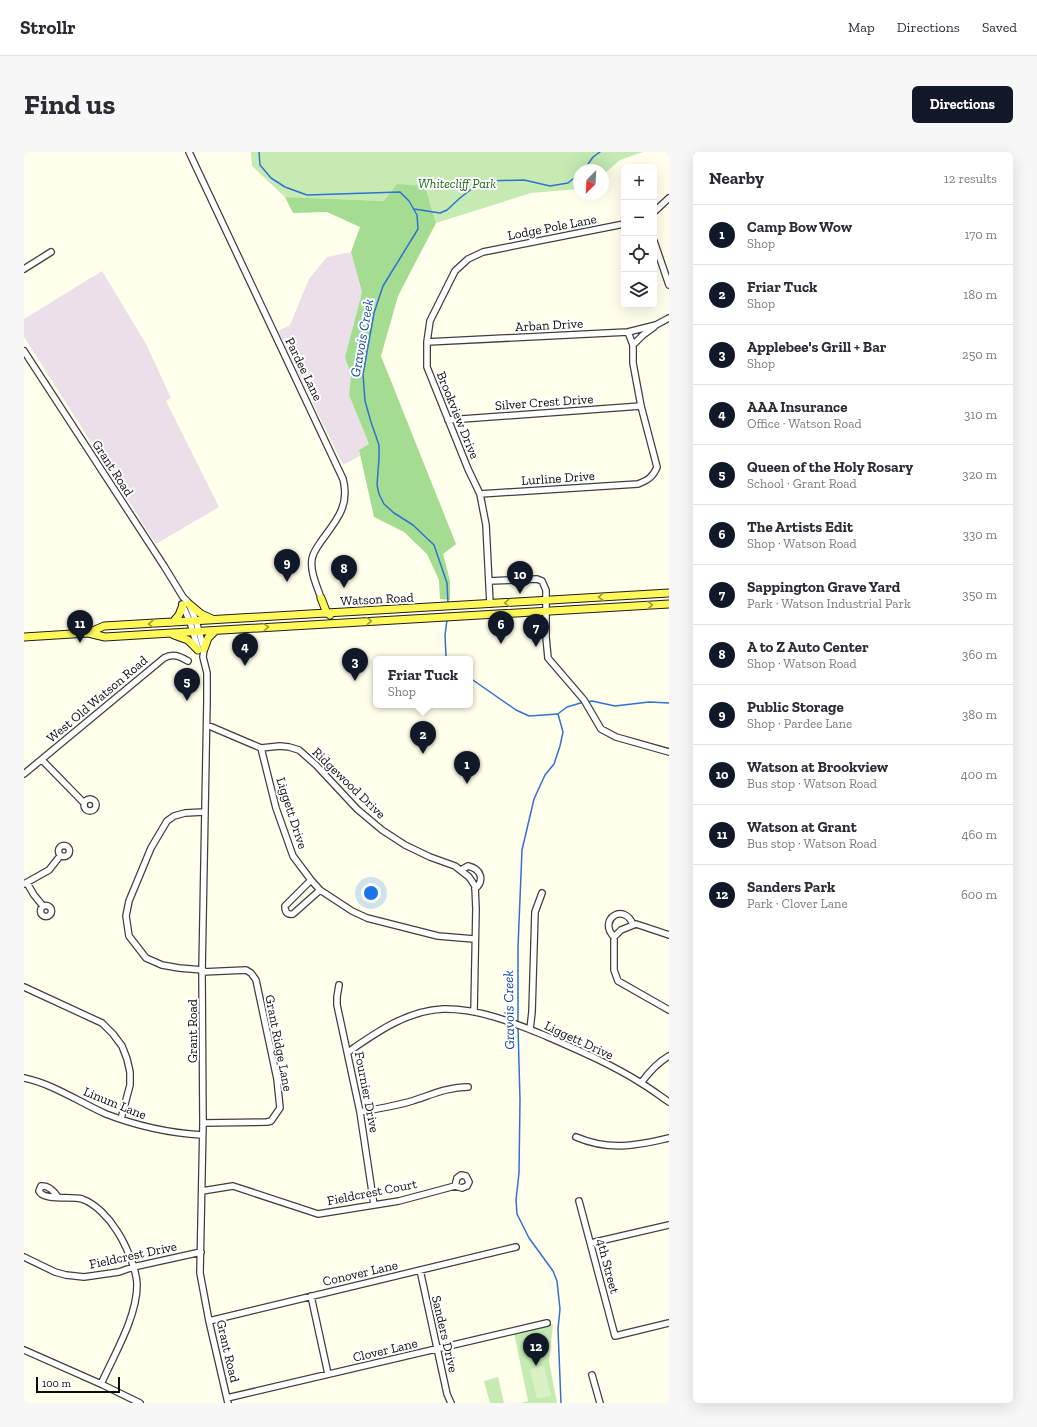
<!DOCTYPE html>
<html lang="en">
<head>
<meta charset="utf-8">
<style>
  body { margin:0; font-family:"Zilla Slab",serif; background:#f7f7f7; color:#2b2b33 }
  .controls { position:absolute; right:12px; top:12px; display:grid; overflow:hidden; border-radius:6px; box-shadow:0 4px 16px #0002 }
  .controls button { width:36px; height:36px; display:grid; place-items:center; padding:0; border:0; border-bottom:1px solid #e1e1e2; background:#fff; color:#2b2b33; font:20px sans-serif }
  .compass { position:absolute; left:549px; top:12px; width:36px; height:36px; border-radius:50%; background:#fff; box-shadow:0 4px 16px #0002; rotate:204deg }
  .scale { position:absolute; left:12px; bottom:10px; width:84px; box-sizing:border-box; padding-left:4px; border:2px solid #0c0c0c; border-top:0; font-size:11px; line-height:14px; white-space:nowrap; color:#0c0c0c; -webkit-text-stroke:3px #fff; paint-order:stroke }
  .you { position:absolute; left:347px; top:741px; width:14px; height:14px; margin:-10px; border:3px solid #fff; border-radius:50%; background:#1a73e8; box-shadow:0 0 0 6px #1a73e833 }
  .badge { display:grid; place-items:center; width:26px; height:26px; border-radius:50%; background:#111827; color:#fff; font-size:13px; font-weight:700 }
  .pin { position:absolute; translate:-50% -33px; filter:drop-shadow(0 1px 2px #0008) }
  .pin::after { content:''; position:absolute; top:21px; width:14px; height:12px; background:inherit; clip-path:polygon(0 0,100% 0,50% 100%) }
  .popup { position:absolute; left:349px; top:504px; width:100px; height:52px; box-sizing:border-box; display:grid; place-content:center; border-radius:6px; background:#fff; filter:drop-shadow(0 1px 3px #0005); font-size:13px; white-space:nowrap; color:#7c7c81 }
  .popup b { font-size:15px; color:#2b2b33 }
  .popup::after { content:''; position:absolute; left:50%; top:100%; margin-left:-8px; border:8px solid transparent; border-top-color:#fff }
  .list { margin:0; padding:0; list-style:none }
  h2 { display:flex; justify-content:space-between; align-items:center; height:52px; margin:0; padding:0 16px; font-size:17px }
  h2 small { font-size:13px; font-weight:400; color:#7c7c81 }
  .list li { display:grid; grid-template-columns:26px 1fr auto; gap:12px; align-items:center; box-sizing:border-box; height:60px; padding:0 16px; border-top:1px solid #e1e1e2 }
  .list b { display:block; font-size:15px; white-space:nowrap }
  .list p { margin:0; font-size:13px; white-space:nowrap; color:#7c7c81 }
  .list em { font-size:13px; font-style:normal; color:#7c7c81 }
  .icon { flex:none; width:22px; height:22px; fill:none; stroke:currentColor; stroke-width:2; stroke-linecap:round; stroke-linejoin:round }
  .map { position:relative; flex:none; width:645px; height:1251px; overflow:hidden; border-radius:6px }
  header { display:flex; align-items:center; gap:24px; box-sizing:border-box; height:56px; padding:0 20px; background:#fff; border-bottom:1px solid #e1e1e2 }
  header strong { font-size:19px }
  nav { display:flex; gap:22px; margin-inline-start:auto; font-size:14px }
  .intro { display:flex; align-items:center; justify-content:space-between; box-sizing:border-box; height:96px; padding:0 24px }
  h1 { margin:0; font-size:28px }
  .button { padding:10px 18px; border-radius:6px; background:#111827; color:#fff; font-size:14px; font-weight:700 }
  main { display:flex; gap:24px; padding:0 24px }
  aside { flex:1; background:#fff; border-radius:6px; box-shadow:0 4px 16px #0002 }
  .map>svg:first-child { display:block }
  .industrial { fill:#ebdfea }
  .green { fill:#c5ebb3 }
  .forest { fill:#a4dc92 }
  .pitch { fill:#d9f1c5 }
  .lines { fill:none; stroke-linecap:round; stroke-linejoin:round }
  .stream { stroke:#3171d3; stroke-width:1.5 }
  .minor-casing { stroke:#3f3f3f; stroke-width:8 }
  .major-casing { stroke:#1d1d1d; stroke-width:9 }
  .minor { stroke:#fff; stroke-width:5.5 }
  .major { stroke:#fef85b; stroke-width:7 }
  .oneway { stroke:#9d9a3b }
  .labels { text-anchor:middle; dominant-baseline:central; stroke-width:4; stroke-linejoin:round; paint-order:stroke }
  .park-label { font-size:13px; font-style:italic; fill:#1a661a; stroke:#fff }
  .street-label { font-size:13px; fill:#0c0c0c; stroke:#fff }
  .water-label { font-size:14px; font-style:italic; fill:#1145a2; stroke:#fff }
</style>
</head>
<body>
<header>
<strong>Strollr</strong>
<nav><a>Map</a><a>Directions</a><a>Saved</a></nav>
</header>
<div class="intro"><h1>Find us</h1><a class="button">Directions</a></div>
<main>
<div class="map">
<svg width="645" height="1251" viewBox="0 0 645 1251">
  <rect width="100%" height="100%" fill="#ffffeb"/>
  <path class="industrial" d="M327 100 338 140 321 205 327 223 325 243 345 292 335 298 336 304 319 313 254 179 266 173 285 127 303 105Z
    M78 119 122 192 147 246 142 249 195 355 132 392 0 185V167Z"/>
  <path class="green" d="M227 0H619L596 8 579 23V18H555V37L507 41 412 71 401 34 360 49 261 45 228 14Z
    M529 1172 525 1209 533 1251H497L504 1249 490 1181Z
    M474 1225 480 1251H466L460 1229Z"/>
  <path class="forest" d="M373 32 401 34 412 71 374 144 357 204 432 392 419 402 426 429V448L416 447 415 428 403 402 380 380 350 365 335 298 345 292 325 243 327 223 321 205 338 140 327 100 336 75 303 60 269 61 261 45 360 49Z"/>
  <path class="pitch" d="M520 1214 527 1244 513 1247 506 1217Z"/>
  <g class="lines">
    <path class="stream" d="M235 0 236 13 247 26 261 35 283 43 376 40 385 49 393 63 394 77 359 134 350 161 339 222 341 249 347 270 355 293V306L353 333 355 342 360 352 370 361 389 373 410 393 423 431 424 452
      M560 18 569 5 576 0
      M390 57 416 61 423 58 436 46 450 35 462 29 500 28 526 34 544 31 555 22
      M423 468 421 483 422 504 425 507
      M446 526 492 558 505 564 534 562 539 580 536 594 530 612 521 623 510 647 498 698 494 795V871
      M564 550 568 549 591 554 625 550 645 551
      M535 561 543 555 560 550
      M494 875 496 948 495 1021 492 1048 493 1062 505 1086 529 1119 533 1129 536 1157 534 1177 537 1251"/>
    <defs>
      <path id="minor" d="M165 0 319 327C326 353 313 368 298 388 294 394 289 400 288 407 286 420 293 434 297 446
        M630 60 645 46
        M630 89 645 133
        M0 117 27 100
        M403 190 604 180 632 173 645 166
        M609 193 619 183 630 175
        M0 199 140 414 159 445 164 450 172 469 180 497 179 505 183 521V549L178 820 179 971 176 1121 185 1169 204 1251
        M424 268 617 254
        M456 342 614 332C624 328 629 325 633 315L617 254 609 211V193L604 180
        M465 429 513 427 518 429 522 438V485L524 506 560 548 577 577 592 585 645 600
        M158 452 166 470 174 497
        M466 452 462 373 456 342 444 317 403 215V190L406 169 431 119 444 107 459 100 600 72
        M183 573 237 596 252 656 269 704 287 728 296 738 328 759 343 766 414 784 450 787
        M237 596 256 594 265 595 275 598 292 613 333 657 358 678 381 693 406 705 431 714 445 725 451 734 452 757 450 860
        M18 608 60 651
        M0 622 140 506C149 501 155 504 164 509
        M60 653a6 6 0 1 1 12 0a6 6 0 1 1-12 0Z
        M34.5 699a5.5 5.5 0 1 1 11 0a5.5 5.5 0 1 1-11 0Z
        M437 718 444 714C457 717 461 728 451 737
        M287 728 261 754C261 760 263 763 269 762L296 738
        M3 731 10 743 19 754
        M0 732 25 718 36 704
        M16.5 759a5.5 5.5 0 1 1 11 0a5.5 5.5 0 1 1-11 0Z
        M645 783 612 772 597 778 590 785V818L594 829 645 858
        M590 785C573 767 601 750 609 773
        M179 818 155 816 138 813 122 806 105 784 102 764 105 749 127 696 143 669 150 664 161 661 180 660
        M178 820 222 818 227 821 232 828 253 927 256 956 247 969 243 970 179 971
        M315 833 313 845V853L336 960 350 1053
        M0 835 78 871 89 882 98 894 103 907 106 920V933L97 967
        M506 877 508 860 511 760 518 741
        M324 900C353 880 382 859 419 857 454 856 490 871 522 884 554 898 587 912 617 931 627 937 636 944 645 950
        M0 926C29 932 55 950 82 962 113 974 145 981 178 983
        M617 931C625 920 633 911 645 904
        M336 960C353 957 371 954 388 949 407 943 424 935 444 935
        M552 985C585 999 612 994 645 986
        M437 1023 442 1024 445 1030 443 1034 438 1036 431 1034 433 1026Z
        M178 1039 209 1034 294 1062 375 1049 431 1034
        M34 1045C30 1039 25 1033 17 1034L15 1039C19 1049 47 1044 58 1047 72 1052 85 1066 93 1079 101 1091 113 1118 113 1133 113 1165 90 1203 77 1232
        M555 1049 591 1184 645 1171
        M567 1091 645 1073
        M0 1105 31 1120 42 1123 60 1125 95 1120 109 1115 177 1100
        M396 1118 423 1242 427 1251
        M287 1144 304 1222
        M185 1169 492 1095
        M0 1198 77 1232 116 1251
        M568 1223 576 1251
        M203 1246 523 1171"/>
      <path id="major" d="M297 446 302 459 306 463
        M165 452 177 462 188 467
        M149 470 155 463 159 453
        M64 481 81 485 114 483 645 452
        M150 483 164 488 174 498
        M0 485 64 481 80 474 645 441
        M180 497 184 486 191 479"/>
    </defs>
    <use href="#minor" class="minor-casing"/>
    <use href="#major" class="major-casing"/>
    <use href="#minor" class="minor"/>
    <use href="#major" class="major"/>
  </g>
  <defs><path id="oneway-chevron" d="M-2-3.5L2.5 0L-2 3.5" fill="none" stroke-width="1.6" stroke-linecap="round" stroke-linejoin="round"/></defs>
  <g class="oneway">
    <use href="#oneway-chevron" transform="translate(577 445) rotate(177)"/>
    <use href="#oneway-chevron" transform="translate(483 451) rotate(176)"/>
    <use href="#oneway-chevron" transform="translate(626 453) rotate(-3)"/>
    <use href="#oneway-chevron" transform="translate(345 469) rotate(-3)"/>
    <use href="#oneway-chevron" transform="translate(127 472) rotate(177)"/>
    <use href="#oneway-chevron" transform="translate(242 475) rotate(-4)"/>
  </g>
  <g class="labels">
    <g class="park-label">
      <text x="433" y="31">Whitecliff Park</text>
    </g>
    <g class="street-label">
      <text transform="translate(528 75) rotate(-11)">Lodge Pole Lane</text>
      <text transform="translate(525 173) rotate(-3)">Arban Drive</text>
      <text transform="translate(280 217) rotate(64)">Pardee Lane</text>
      <text transform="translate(520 250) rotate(-4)">Silver Crest Drive</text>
      <text transform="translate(434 263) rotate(68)">Brookview Drive</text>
      <text transform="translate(89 316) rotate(57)">Grant Road</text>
      <text transform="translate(534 326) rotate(-4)">Lurline Drive</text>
      <text transform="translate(353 447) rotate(-3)">Watson Road</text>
      <text transform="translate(73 547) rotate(-40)">West Old Watson Road</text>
      <text transform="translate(325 631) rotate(44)">Ridgewood Drive</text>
      <text transform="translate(268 661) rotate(72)">Liggett Drive</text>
      <text transform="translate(168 879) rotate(-90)">Grant Road</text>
      <text transform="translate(555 888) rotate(25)">Liggett Drive</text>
      <text transform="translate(255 891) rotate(79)">Grant Ridge Lane</text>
      <text transform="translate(343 940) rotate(79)">Fournier Drive</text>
      <text transform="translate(91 951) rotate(22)">Linum Lane</text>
      <text transform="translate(348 1040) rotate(-11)">Fieldcrest Court</text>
      <text transform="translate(109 1103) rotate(-12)">Fieldcrest Drive</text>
      <text transform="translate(584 1114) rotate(75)">4th Street</text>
      <text transform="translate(336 1121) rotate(-13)">Conover Lane</text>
      <text transform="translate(421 1182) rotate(77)">Sanders Drive</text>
      <text transform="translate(361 1198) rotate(-13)">Clover Lane</text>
      <text transform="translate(204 1199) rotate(77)">Grant Road</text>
    </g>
    <g class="water-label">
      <text transform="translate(338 186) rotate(-80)">Gravois Creek</text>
      <text transform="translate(485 858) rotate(-91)">Gravois Creek</text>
    </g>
  </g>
</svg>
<div class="controls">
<button>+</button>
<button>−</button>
<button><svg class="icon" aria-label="locate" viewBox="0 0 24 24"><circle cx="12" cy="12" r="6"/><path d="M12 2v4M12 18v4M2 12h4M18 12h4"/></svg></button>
<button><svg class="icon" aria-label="layers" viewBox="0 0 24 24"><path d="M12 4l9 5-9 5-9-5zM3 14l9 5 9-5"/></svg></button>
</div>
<svg class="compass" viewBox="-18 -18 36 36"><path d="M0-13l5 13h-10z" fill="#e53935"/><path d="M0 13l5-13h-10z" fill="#7c7c81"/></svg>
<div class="scale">100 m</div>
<div class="you"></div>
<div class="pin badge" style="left:443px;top:632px">1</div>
<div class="pin badge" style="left:399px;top:602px">2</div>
<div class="popup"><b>Friar Tuck</b>Shop</div>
<div class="pin badge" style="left:331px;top:529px">3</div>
<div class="pin badge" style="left:221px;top:514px">4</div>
<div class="pin badge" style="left:163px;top:549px">5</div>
<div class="pin badge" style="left:477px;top:492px">6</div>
<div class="pin badge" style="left:512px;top:495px">7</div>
<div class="pin badge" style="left:320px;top:436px">8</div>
<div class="pin badge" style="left:263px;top:430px">9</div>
<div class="pin badge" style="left:496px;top:442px">10</div>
<div class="pin badge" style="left:56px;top:491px">11</div>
<div class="pin badge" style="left:512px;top:1214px">12</div>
</div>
<aside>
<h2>Nearby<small>12 results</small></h2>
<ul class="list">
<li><span class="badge">1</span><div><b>Camp Bow Wow</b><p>Shop</p></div><em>170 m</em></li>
<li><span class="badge">2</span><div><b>Friar Tuck</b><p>Shop</p></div><em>180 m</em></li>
<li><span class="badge">3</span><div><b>Applebee's Grill + Bar</b><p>Shop</p></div><em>250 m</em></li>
<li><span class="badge">4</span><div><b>AAA Insurance</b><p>Office · Watson Road</p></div><em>310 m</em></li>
<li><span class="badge">5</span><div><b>Queen of the Holy Rosary</b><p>School · Grant Road</p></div><em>320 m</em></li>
<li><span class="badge">6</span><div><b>The Artists Edit</b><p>Shop · Watson Road</p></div><em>330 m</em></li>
<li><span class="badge">7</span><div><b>Sappington Grave Yard</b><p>Park · Watson Industrial Park</p></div><em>350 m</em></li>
<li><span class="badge">8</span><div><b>A to Z Auto Center</b><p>Shop · Watson Road</p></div><em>360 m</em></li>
<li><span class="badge">9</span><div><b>Public Storage</b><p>Shop · Pardee Lane</p></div><em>380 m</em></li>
<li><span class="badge">10</span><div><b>Watson at Brookview</b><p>Bus stop · Watson Road</p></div><em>400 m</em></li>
<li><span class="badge">11</span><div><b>Watson at Grant</b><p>Bus stop · Watson Road</p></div><em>460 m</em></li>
<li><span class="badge">12</span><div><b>Sanders Park</b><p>Park · Clover Lane</p></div><em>600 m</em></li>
</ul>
</aside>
</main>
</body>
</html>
